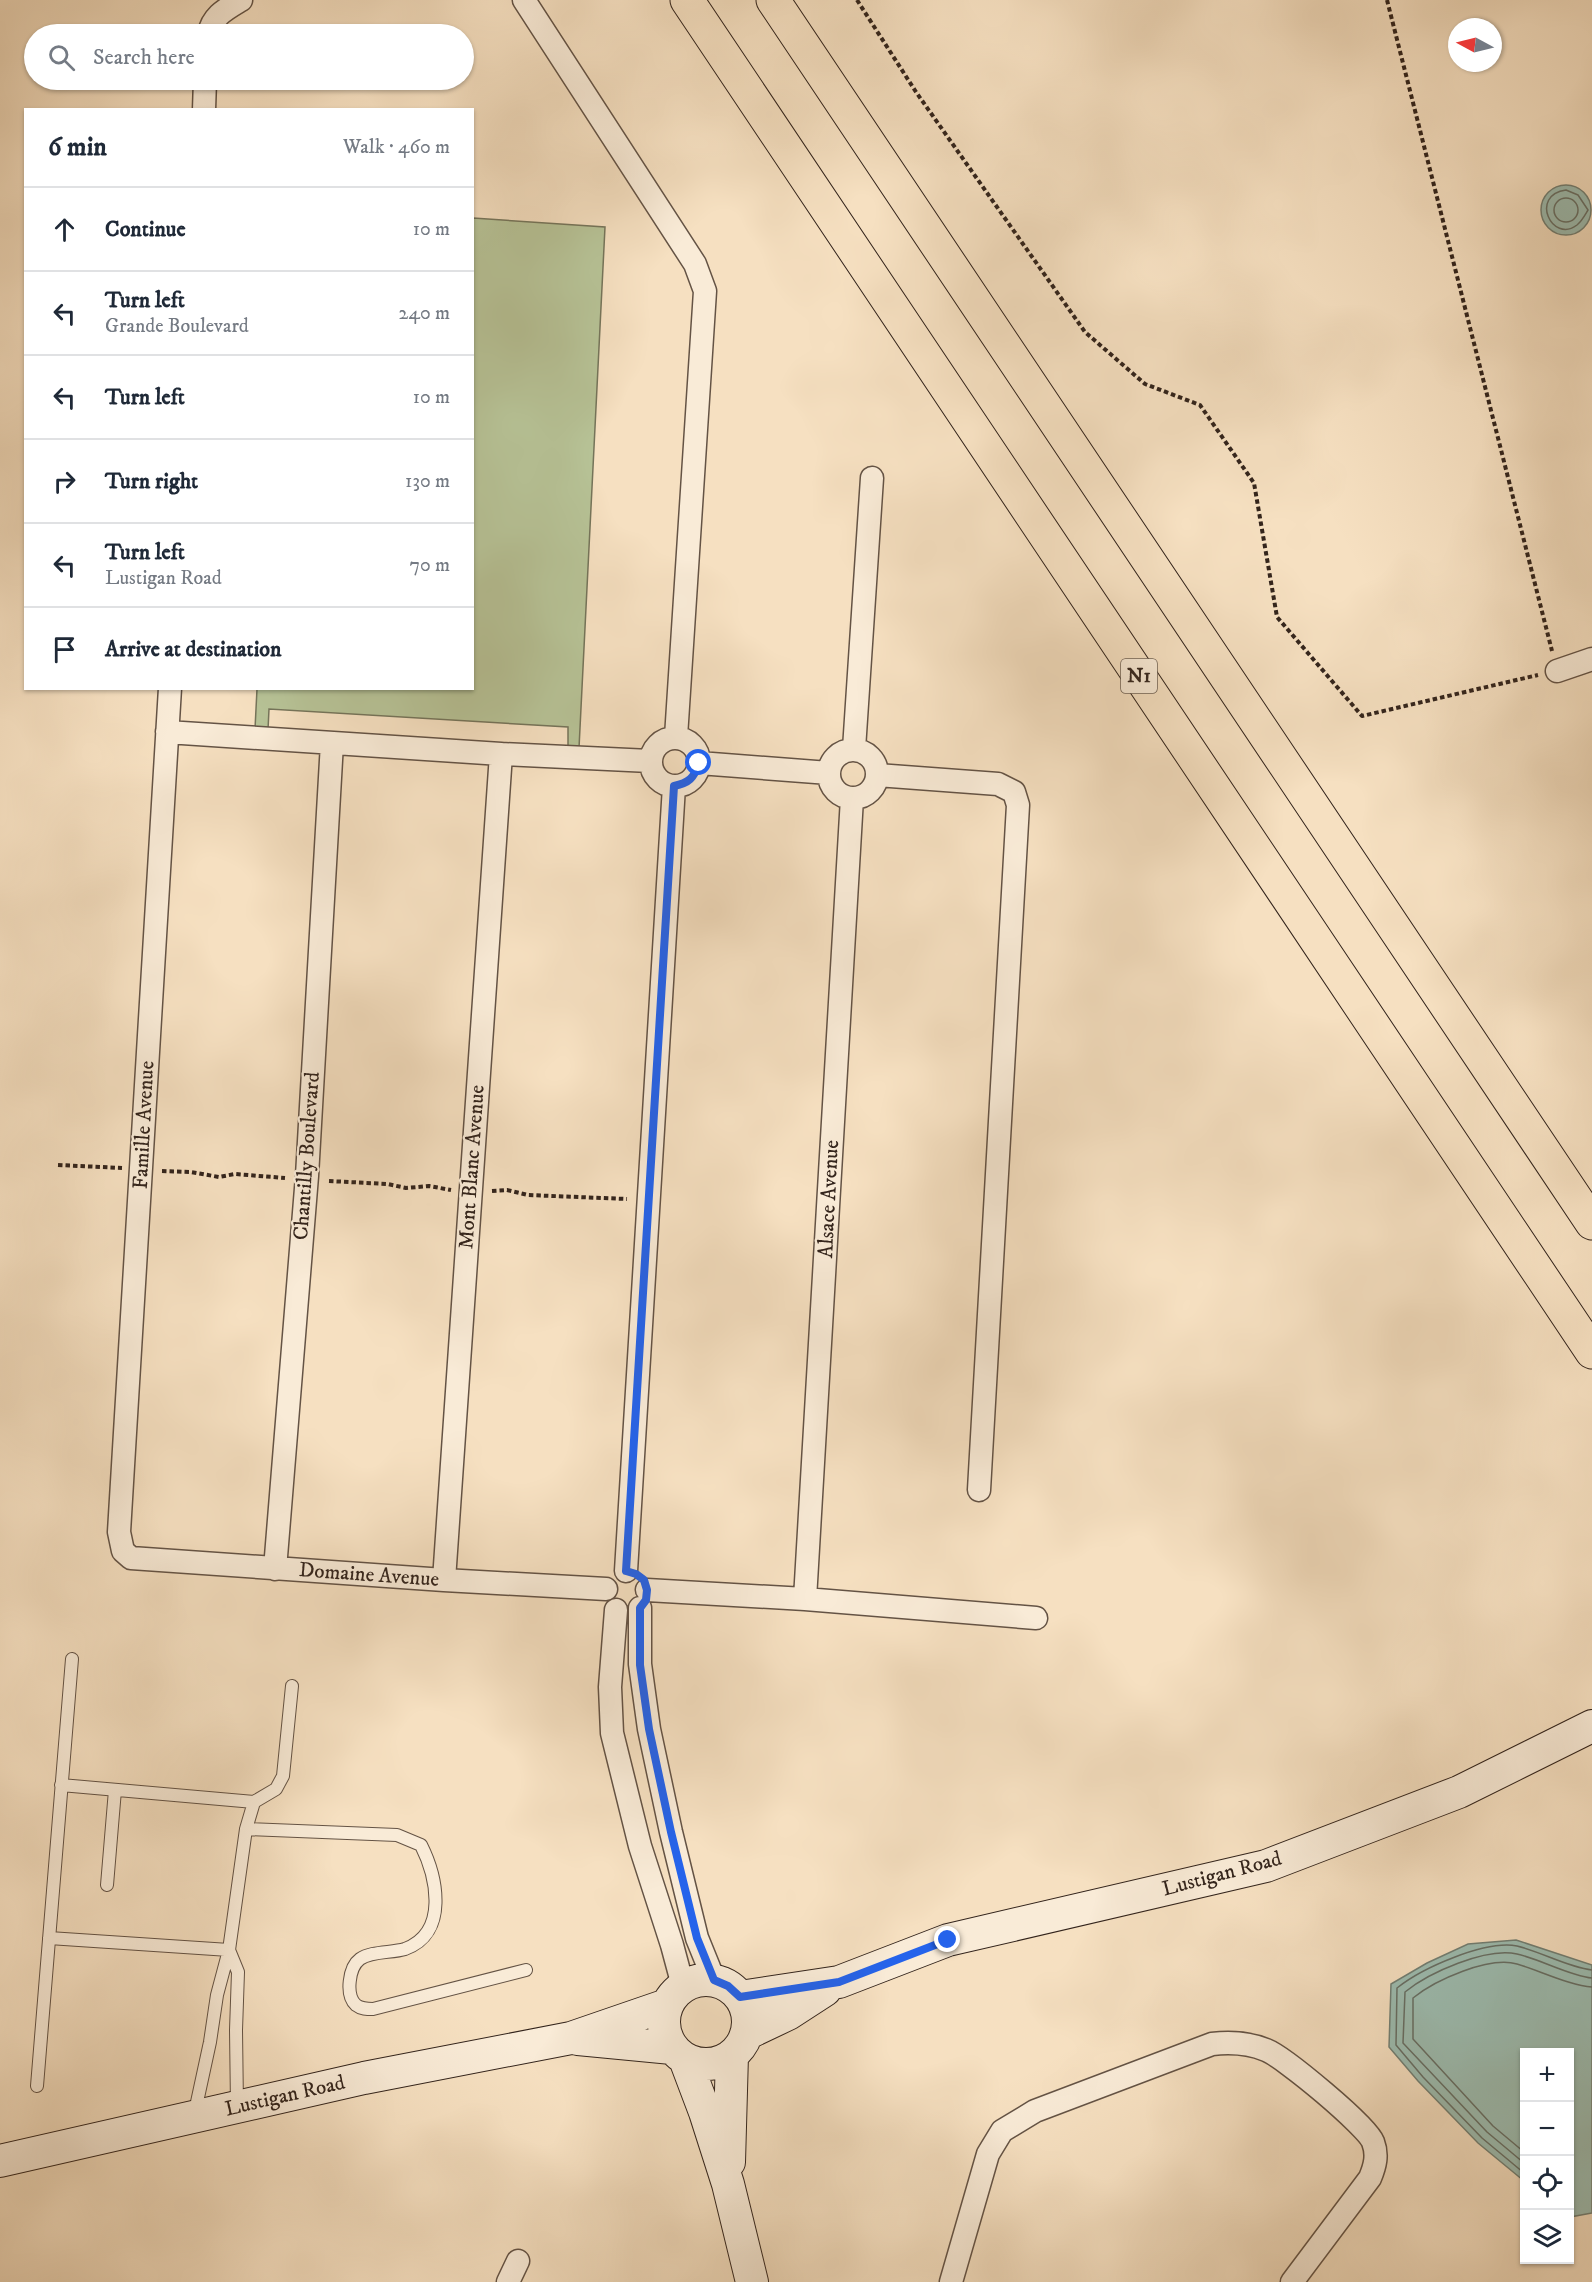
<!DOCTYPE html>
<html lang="en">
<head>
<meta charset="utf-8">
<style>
  body { margin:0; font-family:"IM FELL DW Pica",serif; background:#f6f6f7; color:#1f2937 }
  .controls { position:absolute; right:18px; bottom:18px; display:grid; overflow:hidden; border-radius:0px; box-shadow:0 2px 4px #0004 }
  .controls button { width:54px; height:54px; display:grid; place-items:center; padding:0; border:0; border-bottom:2px solid #e0e1e3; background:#fff; color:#1f2937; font:30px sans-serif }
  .compass { position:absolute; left:1448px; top:18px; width:54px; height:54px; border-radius:50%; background:#fff; box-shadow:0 2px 4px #0004; rotate:277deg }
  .stop { position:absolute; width:18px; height:18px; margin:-14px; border:4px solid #2563eb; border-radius:50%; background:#fff }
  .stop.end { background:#2563eb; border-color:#fff; box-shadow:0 2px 6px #0008 }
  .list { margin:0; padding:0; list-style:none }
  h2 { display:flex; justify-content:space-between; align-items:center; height:78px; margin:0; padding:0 24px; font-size:26px }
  h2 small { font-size:20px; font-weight:400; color:#747a83 }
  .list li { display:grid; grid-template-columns:39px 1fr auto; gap:18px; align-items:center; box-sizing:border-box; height:84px; padding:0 24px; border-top:2px solid #e0e1e3 }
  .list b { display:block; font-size:22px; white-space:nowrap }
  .list p { margin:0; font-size:20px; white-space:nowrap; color:#747a83 }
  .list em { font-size:20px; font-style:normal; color:#747a83 }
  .icon { flex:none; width:33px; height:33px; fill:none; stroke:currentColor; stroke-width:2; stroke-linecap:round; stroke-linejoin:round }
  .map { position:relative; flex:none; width:1592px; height:2282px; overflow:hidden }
  .search { position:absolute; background:#fff; box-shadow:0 2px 4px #0004; left:24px; top:24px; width:450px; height:66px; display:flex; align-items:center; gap:15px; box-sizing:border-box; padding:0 21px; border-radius:33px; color:#747a83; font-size:22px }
  .panel { position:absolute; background:#fff; box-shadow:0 2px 4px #0004; left:24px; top:108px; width:450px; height:582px; border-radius:0px }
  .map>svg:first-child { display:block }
  .green { fill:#b7c397; stroke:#75745a; stroke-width:1.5 }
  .water { fill:#9dbdb1; stroke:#738075; stroke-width:1.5 }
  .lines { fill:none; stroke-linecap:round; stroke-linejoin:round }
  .shore { stroke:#687066; stroke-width:1.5 }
  .lane-casing { stroke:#645345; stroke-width:14 }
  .street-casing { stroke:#645345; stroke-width:25 }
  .secondary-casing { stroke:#33241c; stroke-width:34 }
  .highway-casing { stroke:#33241c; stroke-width:35 }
  .path { stroke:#33241c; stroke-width:4; stroke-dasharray:4.5 3; stroke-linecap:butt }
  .lane { stroke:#f9ebd7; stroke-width:12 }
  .street { stroke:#f9ebd7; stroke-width:22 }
  .secondary { stroke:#f9ebd7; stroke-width:32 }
  .highway { stroke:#f6e0c1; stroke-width:33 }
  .route { stroke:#2563eb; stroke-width:8 }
  .labels { text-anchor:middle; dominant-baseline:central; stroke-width:4.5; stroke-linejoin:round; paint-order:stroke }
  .shield { fill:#f9ebd7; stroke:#6e6054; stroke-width:1.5 }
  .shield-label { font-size:20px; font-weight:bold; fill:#33241c }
  .street-label { font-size:21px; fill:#33241c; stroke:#f9ebd7 }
</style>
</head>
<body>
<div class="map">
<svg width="1592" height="2282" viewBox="0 0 1592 2282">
  <rect width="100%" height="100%" fill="#f6e0c1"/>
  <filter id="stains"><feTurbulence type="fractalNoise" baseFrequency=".00333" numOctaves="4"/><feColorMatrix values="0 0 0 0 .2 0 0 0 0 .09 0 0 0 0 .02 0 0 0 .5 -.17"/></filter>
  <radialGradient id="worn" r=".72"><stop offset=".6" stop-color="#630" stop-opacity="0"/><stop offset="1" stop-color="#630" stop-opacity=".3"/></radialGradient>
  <path class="green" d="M473 218 605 227 579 748H568V727L269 709 268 730 255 729 257 689 472 688Z"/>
  <path class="water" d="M1541 210a25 25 0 1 1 50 0a25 25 0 1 1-50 0Z
    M1516 1940 1592 1965V2213L1570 2217V2052H1524V2181L1478 2143 1418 2081 1389 2047 1391 1984 1427 1963 1468 1944Z"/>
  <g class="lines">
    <path class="shore" d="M1566 190 1578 195 1588 210C1585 215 1582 221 1577 225 1552 244 1529 195 1566 190Z
      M1554 210a12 12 0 1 1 24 0a12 12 0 1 1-24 0Z
      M1524 2152 1493 2126 1413 2039V1998C1435 1980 1489 1956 1517 1964 1538 1970 1571 1986 1592 1987
      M1524 2163 1487 2132 1403 2043 1405 1992C1428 1973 1486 1947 1517 1954 1540 1959 1570 1976 1592 1978
      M1524 2173 1482 2138 1423 2077 1396 2045 1397 1988C1422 1968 1485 1940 1517 1946 1542 1952 1567 1967 1592 1970"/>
    <defs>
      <path id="lane" d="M61 1785 254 1802 276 1789 283 1776 292 1686
        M246 1829 397 1835 421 1845C437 1877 449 1933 405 1949 392 1953 371 1951 360 1959 349 1967 345 1995 356 2005 361 2009 367 2009 373 2009L526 1970
        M107 1885 115 1790
        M49 1938 229 1950
        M229 1950 238 1972 236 2030 237 2106
        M37 2086 72 1659
        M194 2116 210 2042 217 1995 229 1950 246 1829 254 1802"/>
      <path id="street" d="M524 0 695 264 705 291 676 737
        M209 34C212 16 226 9 241 0
        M204 110 205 80
        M1557 671 1592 659
        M170 688 119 1532 123 1551 131 1558 444 1580 606 1589
        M167 732 501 754 650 761
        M651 762a24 24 0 1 1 48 0a24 24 0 1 1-48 0Z
        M854 749 872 478
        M829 774a24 24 0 1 1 48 0a24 24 0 1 1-48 0Z
        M699 763 829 773
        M877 775 998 784 1014 792 1018 805 979 1490
        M275 1569 307 1176 332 743
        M626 1571 674 786
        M444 1580 501 754
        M647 1590 805 1599 1036 1618
        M805 1599 852 798
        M640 1608V1664L649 1729 671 1832 697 1938 714 1980
        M616 1610 610 1687 612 1733 640 1846 672 1945 683 1986
        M508 2282 518 2261
        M951 2282 988 2154 1002 2131 1035 2111 1212 2044C1230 2042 1249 2043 1266 2050 1284 2057 1367 2126 1373 2142 1378 2155 1375 2166 1370 2178L1292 2282"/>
      <path id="secondary" d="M664 2022a42 42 0 1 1 84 0a42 42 0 1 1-84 0Z
        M740 1997 839 1982 948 1940 1266 1866 1459 1792 1592 1726
        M746 2034 788 2014 825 1990
        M578 2039 672 2048
        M685 2059 705 2112 728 2184 752 2282
        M0 2161 364 2078 571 2038 667 2005
        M729 2162 732 2055"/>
      <path id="highway" d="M687 0 1592 1352
        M773 0 1592 1223"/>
    </defs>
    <use href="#lane" class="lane-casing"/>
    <use href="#street" class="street-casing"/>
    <use href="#secondary" class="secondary-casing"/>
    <use href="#highway" class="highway-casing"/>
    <path class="path" d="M857 0 916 92 1085 332 1145 384 1200 405 1254 483 1277 617 1362 716 1538 675
      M1387 0 1552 651
      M58 1165 122 1168
      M162 1171 191 1172 219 1177 235 1174 285 1178
      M329 1181 388 1184 406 1188 429 1186 451 1190
      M492 1191 507 1190 528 1195 627 1199"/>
    <use href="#lane" class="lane"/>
    <use href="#street" class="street"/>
    <use href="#secondary" class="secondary"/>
    <use href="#highway" class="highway"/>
  </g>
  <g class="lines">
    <path class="route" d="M699 763C694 778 689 783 674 786L626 1571 636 1574 644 1580 647 1590 646 1600 640 1608V1665L649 1729 671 1832 697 1938 714 1980 728 1986 740 1997 839 1982 948 1940"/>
  </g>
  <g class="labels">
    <rect class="shield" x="1121" y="659" width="36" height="34" rx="4.5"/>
    <g class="shield-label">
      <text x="1139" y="676">N1</text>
    </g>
    <g class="street-label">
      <text transform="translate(144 1125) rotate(-87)">Famille Avenue</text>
      <text transform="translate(307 1156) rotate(-86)">Chantilly Boulevard</text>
      <text transform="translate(472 1167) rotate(-86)">Mont Blanc Avenue</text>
      <text transform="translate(829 1199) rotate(-87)">Alsace Avenue</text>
      <text transform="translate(369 1575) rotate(4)">Domaine Avenue</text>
      <text transform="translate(1222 1874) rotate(-15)">Lustigan Road</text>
      <text transform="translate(285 2096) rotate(-13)">Lustigan Road</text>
    </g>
  </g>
  <rect width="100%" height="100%" filter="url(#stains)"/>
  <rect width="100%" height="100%" fill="url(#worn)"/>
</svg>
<div class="controls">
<button>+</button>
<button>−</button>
<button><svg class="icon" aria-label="locate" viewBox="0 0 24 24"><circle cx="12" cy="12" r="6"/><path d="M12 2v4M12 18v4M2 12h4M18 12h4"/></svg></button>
<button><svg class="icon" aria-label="layers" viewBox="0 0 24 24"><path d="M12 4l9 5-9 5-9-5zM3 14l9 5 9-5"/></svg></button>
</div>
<svg class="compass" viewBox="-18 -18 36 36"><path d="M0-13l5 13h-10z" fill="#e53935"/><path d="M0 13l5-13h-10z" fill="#747a83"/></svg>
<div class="stop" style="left:699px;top:763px"></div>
<div class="stop end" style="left:948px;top:1940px"></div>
<div class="search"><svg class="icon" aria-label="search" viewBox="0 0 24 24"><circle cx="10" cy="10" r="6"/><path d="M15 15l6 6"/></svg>Search here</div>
<section class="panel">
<h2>6 min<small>Walk · 460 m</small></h2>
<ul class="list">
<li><svg class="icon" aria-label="ahead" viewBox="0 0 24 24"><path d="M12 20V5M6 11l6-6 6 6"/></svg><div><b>Continue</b></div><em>10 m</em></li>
<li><svg class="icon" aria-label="left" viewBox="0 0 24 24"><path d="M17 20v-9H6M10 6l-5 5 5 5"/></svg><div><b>Turn left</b><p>Grande Boulevard</p></div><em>240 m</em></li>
<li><svg class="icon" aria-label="left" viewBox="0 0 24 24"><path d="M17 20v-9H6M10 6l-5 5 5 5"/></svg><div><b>Turn left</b></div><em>10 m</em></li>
<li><svg class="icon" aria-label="right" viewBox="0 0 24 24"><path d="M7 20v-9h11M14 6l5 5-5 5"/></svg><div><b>Turn right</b></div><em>130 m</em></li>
<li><svg class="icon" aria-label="left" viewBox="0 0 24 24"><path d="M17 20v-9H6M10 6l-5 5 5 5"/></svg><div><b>Turn left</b><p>Lustigan Road</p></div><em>70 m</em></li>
<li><svg class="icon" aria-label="arrive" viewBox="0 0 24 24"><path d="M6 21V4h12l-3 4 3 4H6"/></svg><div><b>Arrive at destination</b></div></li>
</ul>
</section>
</div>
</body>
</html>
